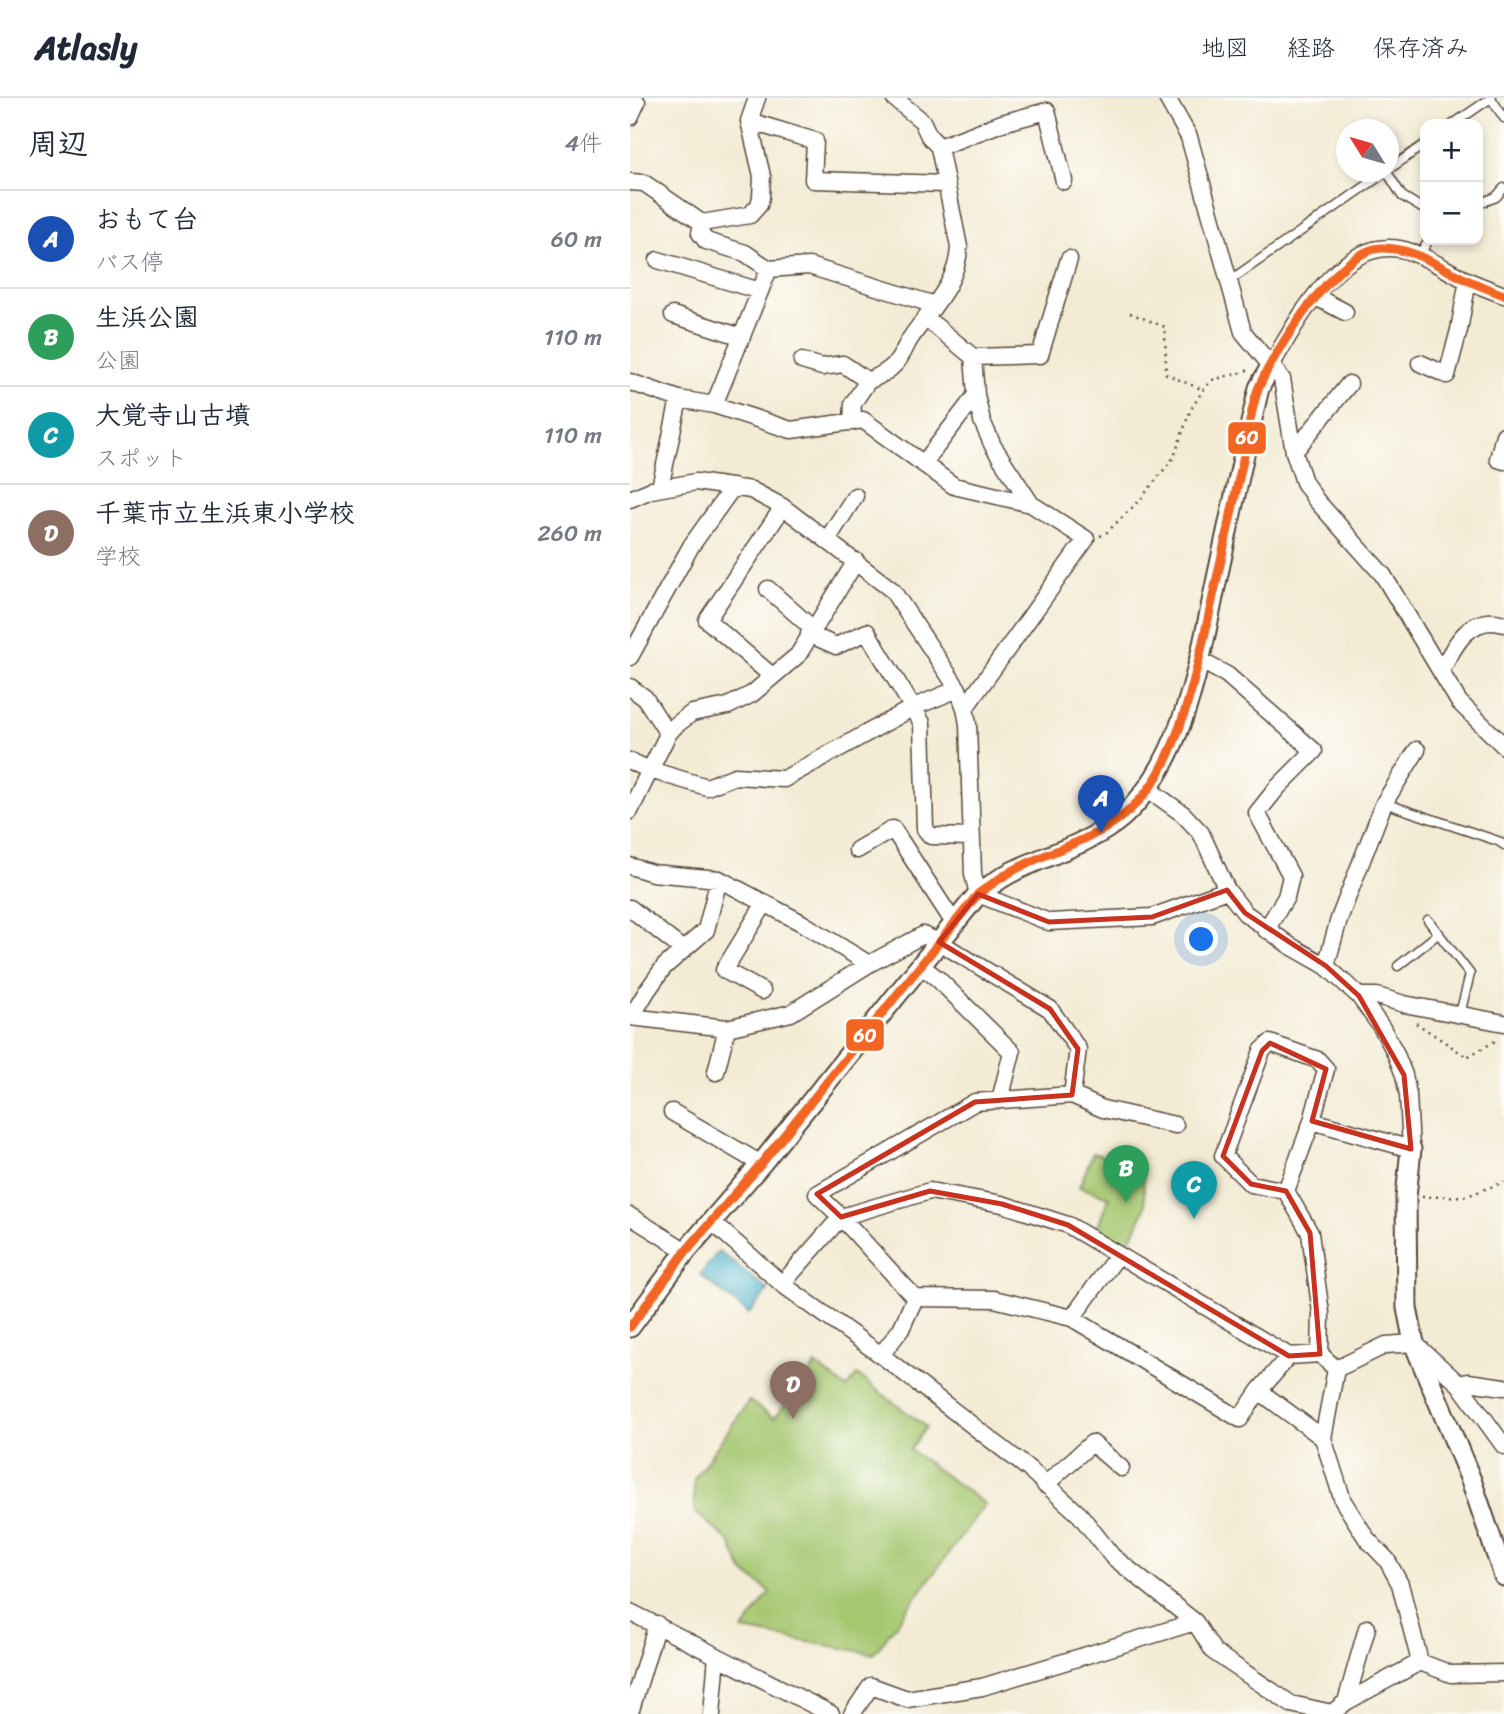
<!DOCTYPE html>
<html lang="ja">
<head>
<meta charset="utf-8">
<style>
  body { margin:0; font-family:Sriracha,"Klee One",sans-serif; background:#f2f2f3; color:#1f2937 }
  .controls { position:absolute; right:21px; top:21px; display:grid; overflow:hidden; border-radius:14px; box-shadow:0 4px 10px #0003 }
  .controls button { width:63px; height:63px; display:grid; place-items:center; padding:0; border:0; border-bottom:2px solid #e0e1e3; background:#fff; color:#1f2937; font:35px sans-serif }
  .compass { position:absolute; left:706px; top:21px; width:63px; height:63px; border-radius:50%; background:#fff; box-shadow:0 4px 10px #0003; rotate:307deg }
  .you { position:absolute; left:572px; top:842px; width:24px; height:24px; margin:-18px; border:5px solid #fff; border-radius:50%; background:#1a73e8; box-shadow:0 0 0 10px #1a73e833 }
  .badge { display:grid; place-items:center; width:46px; height:46px; border-radius:50%; background:#b45309; color:#fff; font-size:23px; font-weight:700 }
  .pin { position:absolute; translate:-50% -58px; filter:drop-shadow(0 2px 4px #0008) }
  .pin::after { content:''; position:absolute; top:37px; width:24px; height:21px; background:inherit; clip-path:polygon(0 0,100% 0,50% 100%) }
  .list { margin:0; padding:0; list-style:none }
  h2 { display:flex; justify-content:space-between; align-items:center; height:91px; margin:0; padding:0 28px; font-size:30px }
  h2 small { font-size:23px; font-weight:400; color:#747a83 }
  .list li { display:grid; grid-template-columns:46px 1fr auto; gap:21px; align-items:center; box-sizing:border-box; height:98px; padding:0 28px; border-top:2px solid #e0e1e3 }
  .list b { display:block; font-size:26px; white-space:nowrap }
  .list p { margin:0; font-size:23px; white-space:nowrap; color:#747a83 }
  .list em { font-size:23px; font-style:normal; color:#747a83 }
  .map { position:relative; flex:none; width:874px; height:1616px; overflow:hidden }
  header { display:flex; align-items:center; gap:42px; box-sizing:border-box; height:98px; padding:0 35px; background:#fff; border-bottom:2px solid #e0e1e3 }
  header strong { font-size:33px }
  nav { display:flex; gap:38px; margin-inline-start:auto; font-size:24px }
  main { display:flex }
  aside { flex:1; background:#fff }
  .map>svg:first-child { display:block }
  .green { fill:#a5c770; stroke:#707847; stroke-width:2 }
  .water { fill:#4fb4cd; stroke:#456f76; stroke-width:2 }
  .lines { fill:none; stroke-linecap:round; stroke-linejoin:round }
  .service-casing { stroke:#574739; stroke-width:11 }
  .minor-casing { stroke:#574739; stroke-width:19 }
  .tertiary-casing { stroke:#574739; stroke-width:23 }
  .path { stroke:#574739; stroke-width:2.5; stroke-dasharray:2 5; stroke-linecap:butt }
  .service { stroke:#fff; stroke-width:8 }
  .minor { stroke:#fff; stroke-width:16 }
  .tertiary { stroke:#fff; stroke-width:19 }
  .bus-1-casing { stroke:#fdfcf7; stroke-width:14 }
  .bus-1 { stroke:#f26522; stroke-width:9 }
  .marked { fill:none; stroke:#c8321e; stroke-width:5; stroke-linejoin:round }
  .line-badge { stroke:#fdfcf7; stroke-width:2.5 }
  .badge-label { font-size:19px; text-anchor:middle; font-weight:bold; fill:#fff }
</style>
</head>
<body>
<header>
<strong>Atlasly</strong>
<nav><a>地図</a><a>経路</a><a>保存済み</a></nav>
</header>
<main>
<aside>
<h2>周辺<small>4件</small></h2>
<ul class="list">
<li><span class="badge" style="background:#1a4fb4">A</span><div><b>おもて台</b><p>バス停</p></div><em>60 m</em></li>
<li><span class="badge" style="background:#2e9e5b">B</span><div><b>生浜公園</b><p>公園</p></div><em>110 m</em></li>
<li><span class="badge" style="background:#0f9aa8">C</span><div><b>大覚寺山古墳</b><p>スポット</p></div><em>110 m</em></li>
<li><span class="badge" style="background:#8d6e63">D</span><div><b>千葉市立生浜東小学校</b><p>学校</p></div><em>260 m</em></li>
</ul>
</aside>
<div class="map">
<svg width="874" height="1616" viewBox="0 0 874 1616">
  <rect width="100%" height="100%" fill="#fdfcf7"/>
  <filter id="ink" filterUnits="userSpaceOnUse"><feTurbulence type="fractalNoise" baseFrequency=".0143" numOctaves="2"/><feDisplacementMap in="SourceGraphic" scale="14" xChannelSelector="R" yChannelSelector="G"/><feConvolveMatrix kernelMatrix="1 2 1 2 8 2 1 2 1" color-interpolation-filters="sRGB"/></filter>
  <filter id="wash" filterUnits="userSpaceOnUse"><feTurbulence type="fractalNoise" baseFrequency=".00686" numOctaves="4" result="noise"/><feDisplacementMap in="SourceGraphic" scale="28" xChannelSelector="R" yChannelSelector="G"/><feGaussianBlur stdDeviation="1.57" result="paint"/><feColorMatrix in="noise" values="0 0 0 0 0 0 0 0 0 0 0 0 0 0 0 0 0 1.4 0 .05"/><feComposite in="paint" operator="in"/></filter>
  <g filter="url(#wash)">
    <rect width="100%" height="100%" fill="#f3ebd4"/>
    <path class="green" d="M463 1055 496 1066 513 1079 515 1110 495 1154 465 1135 479 1099 449 1089Z
      M186 1267 217 1290 227 1277 296 1329 280 1352 355 1406 244 1556 113 1532 140 1494 113 1473 99 1443 64 1413V1381L119 1303 144 1320Z"/>
    <path class="water" d="M89 1153 138 1192 119 1216 70 1177Z"/>
  </g>
  <g filter="url(#ink)">
    <g class="lines">
      <defs>
        <path id="service" d="M861 0 874 20
          M823 26 861 0
          M758 72 795 46
          M757 74 772 98 795 112
          M848 106 866 99 874 90
          M789 157 799 142
          M599 183 756 74
          M754 705 868 743 874 747
          M798 822 840 876 830 916
          M768 868 809 835"/>
        <path id="minor" d="M537 0 559 39 613 234 652 281 664 354 674 384 686 402 753 477 829 604 874 648
          M0 1 7 4 0 19
          M119 23 185 43 183 82 316 86
          M309 49 372 25 417 13 434 83
          M0 84 14 85 72 125 70 135 76 143 115 155 139 171 179 168 305 207
          M72 125 120 117 129 107 131 99 132 78 119 23 127 0
          M28 162 130 193
          M686 199 715 214
          M43 217 112 239
          M296 220 343 259 346 297 352 323 363 348 401 406 456 441 335 610
          M343 259 410 257 439 161
          M172 263 192 269 213 266 238 283 223 305 222 324
          M790 265 817 277 829 232 838 182
          M642 266C667 223 710 140 770 151 793 156 813 170 834 181 847 187 861 192 874 197
          M238 283C249 278 258 274 266 265 272 258 275 249 280 241 299 212 328 186 329 149L309 49 299 38 292 23 264 0
          M0 284 49 301 84 307 161 332 233 322 324 388 401 406
          M84 307 139 171
          M874 337 868 361 874 363
          M664 354 719 286
          M293 366 346 297
          M30 390 49 301
          M0 401 21 392 66 384 121 392 153 409 262 492 328 591 335 610 338 626 343 776 348 796 419 824 522 819 597 792
          M197 442 225 398
          M138 491 183 531
          M179 536 206 548 237 534 292 625 295 731 301 738 342 739
          M0 559 61 448 103 389
          M569 562 597 577 684 653 647 690 627 715 661 778 656 799 636 832
          M811 574C823 549 840 515 874 526
          M142 578 77 522 153 409
          M0 589 15 600 38 636
          M0 663 20 672 38 636 46 627 62 615 98 608 122 596 168 557 226 463
          M518 691 553 716 571 735 597 792 615 815 659 847 696 868 729 898 752 930 765 954 774 977 778 997 781 1051 682 1023
          M0 713 20 672 77 689 105 678 154 681 284 609 328 591
          M227 752 263 731 324 825
          M0 768 22 775 89 781 172 825 239 866 293 837 309 844 420 911 448 951 442 997
          M0 810 52 851
          M290 867 308 881 382 954 370 1002
          M696 868 709 821 754 705 787 652
          M132 893 94 872 135 805
          M729 898H747L774 906 874 925
          M2 918 17 893 34 869 76 832 89 781
          M0 919 97 930 161 915 239 866
          M86 974 97 930
          M42 1014 131 1066
          M656 1093 682 1023 696 971 688 962 640 945 632 953 593 1058 621 1086 656 1093 680 1135 691 1215 690 1256 706 1271
          M0 1118 56 1153
          M81 1123 152 1186 251 1257 399 1371 450 1417 482 1458 565 1524
          M488 1157 442 1220 610 1321 629 1293 659 1258
          M152 1186 211 1119 187 1096 345 1004 442 997 473 1011 545 1027
          M285 1200 211 1119 300 1093 372 1106 438 1127 659 1258 690 1256
          M251 1257 271 1231 285 1200 364 1201 442 1220
          M829 1286 838 1284 874 1289
          M629 1293 693 1340
          M415 1387 462 1345 491 1370
          M0 1514 201 1616
          M790 1564 770 1486 757 1462 737 1441 713 1403 693 1340 706 1271 756 1247 784 1245 829 1286 874 1348
          M716 1604 737 1530
          M0 1615 27 1526
          M82 1616 87 1558
          M222 1616 241 1588 277 1601 352 1589 565 1524 584 1554 661 1606 702 1615 716 1604 790 1564 821 1576 874 1575"/>
        <path id="tertiary" d="M781 1051 776 1099 777 1210 784 1245 841 1382 874 1478
          M0 1229 56 1153 131 1066 348 796C360 788 371 779 384 773 419 756 462 745 492 719 557 661 571 552 589 471 602 411 615 350 629 290L642 266"/>
      </defs>
      <use href="#service" class="service-casing"/>
      <use href="#minor" class="minor-casing"/>
      <use href="#tertiary" class="tertiary-casing"/>
      <path class="path" d="M500 215 535 229 536 276 573 292
        M470 438 475 436 510 402 544 359 560 313 573 292 582 282 620 272
        M786 925 837 959 869 941
        M792 1099 837 1098 874 1084"/>
      <use href="#service" class="service"/>
      <use href="#minor" class="minor"/>
      <use href="#tertiary" class="tertiary"/>
      <defs>
        <path id="bus-1" d="M0 1229 56 1153 131 1066 348 796C358 789 368 781 379 775 430 745 478 744 518 692 552 647 568 567 580 512 591 462 602 412 613 362 618 339 620 311 629 289 645 252 708 152 751 150 782 149 808 168 835 181 847 187 861 192 874 197"/>
      </defs>
      <use href="#bus-1" class="bus-1-casing"/>
      <use href="#bus-1" class="bus-1"/>
    </g>
  </g>
  <path class="marked" d="M597 792 615 815 696 868 729 898 774 977 781 1051 682 1023 696 971 640 945 632 953 593 1058 621 1086 656 1093 680 1135 690 1256 659 1258 438 1127 372 1106 300 1093 211 1119 187 1096 345 1004 442 997 448 951 420 911 309 844 348 796 419 824 522 819Z"/>
  <g class="line-badge">
    <rect x="597" y="323" width="40" height="34" rx="7" fill="#f26522"/>
    <rect x="215" y="920" width="40" height="34" rx="7" fill="#f26522"/>
  </g>
  <g class="badge-label">
    <text x="617" y="346">60</text>
    <text x="235" y="944">60</text>
  </g>
</svg>
<div class="controls">
<button>+</button>
<button>−</button>
</div>
<svg class="compass" viewBox="-18 -18 36 36"><path d="M0-13l5 13h-10z" fill="#e53935"/><path d="M0 13l5-13h-10z" fill="#747a83"/></svg>
<div class="you"></div>
<div class="pin badge" style="left:471px;top:735px;background:#1a4fb4">A</div>
<div class="pin badge" style="left:496px;top:1105px;background:#2e9e5b">B</div>
<div class="pin badge" style="left:564px;top:1121px;background:#0f9aa8">C</div>
<div class="pin badge" style="left:163px;top:1321px;background:#8d6e63">D</div>
</div>
</main>
</body>
</html>
